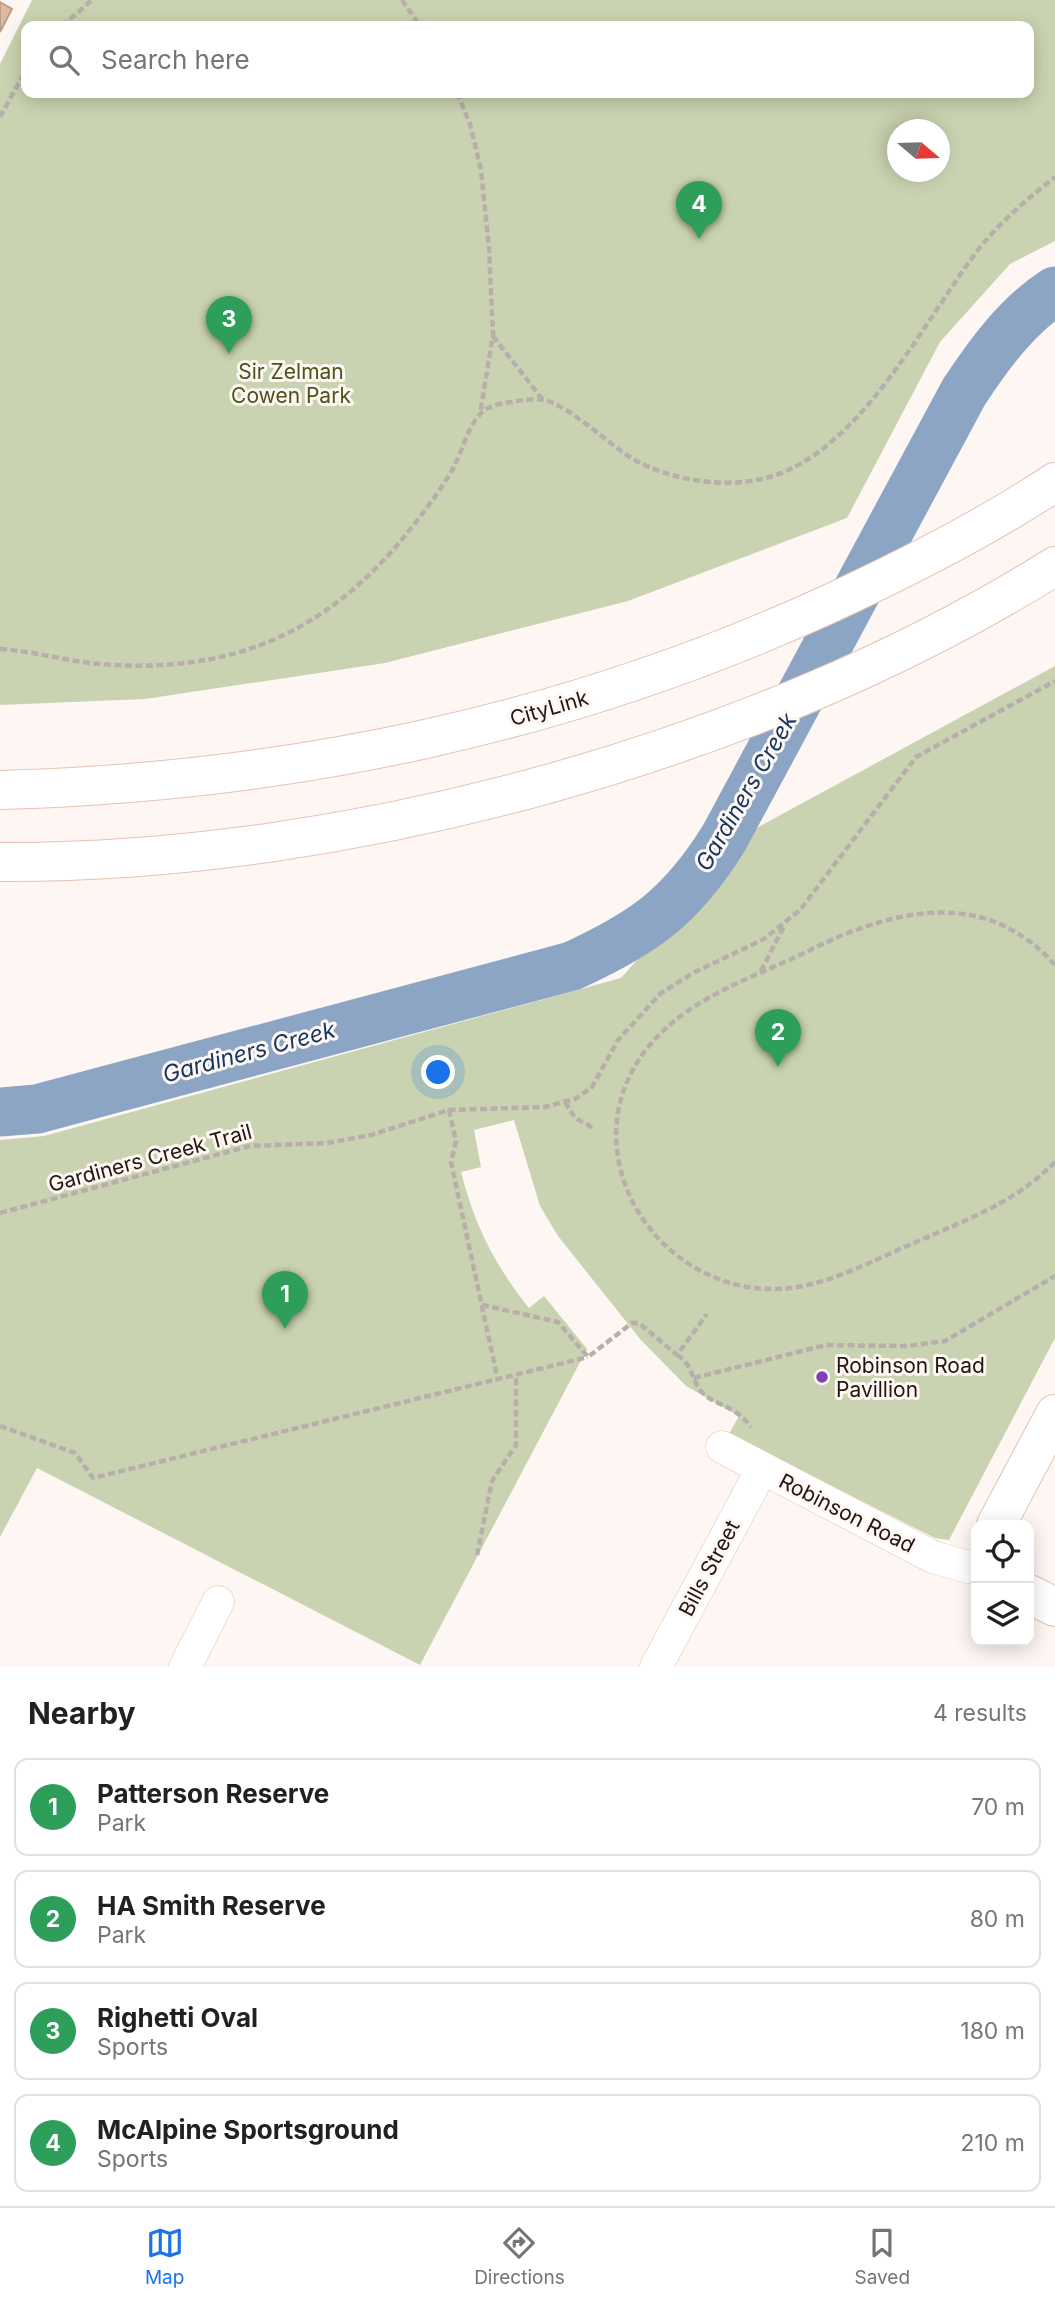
<!DOCTYPE html>
<html lang="en">
<head>
<meta charset="utf-8">
<style>
  body { margin:0; font-family:Inter,sans-serif; background:#f6f6f6; color:#202124 }
  .controls { position:absolute; right:21px; bottom:21px; display:grid; overflow:hidden; border-radius:14px; box-shadow:0 4px 18px #0003 }
  .controls button { width:63px; height:63px; display:grid; place-items:center; padding:0; border:0; border-bottom:2px solid #e0e0e0; background:#fff; color:#202124; font:35px sans-serif }
  .compass { position:absolute; left:887px; top:119px; width:63px; height:63px; border-radius:50%; background:#fff; box-shadow:0 4px 18px #0003; rotate:109deg }
  .you { position:absolute; left:439px; top:1073px; width:24px; height:24px; margin:-18px; border:5px solid #fff; border-radius:50%; background:#1a73e8; box-shadow:0 0 0 10px #1a73e833 }
  .badge { display:grid; place-items:center; width:46px; height:46px; border-radius:50%; background:#1a73e8; color:#fff; font-size:23px; font-weight:700 }
  .pin { position:absolute; translate:-50% -58px; filter:drop-shadow(0 2px 4px #0008) }
  .pin::after { content:''; position:absolute; top:37px; width:24px; height:21px; background:inherit; clip-path:polygon(0 0,100% 0,50% 100%) }
  .list { margin:0; padding:0; list-style:none }
  h2 { display:flex; justify-content:space-between; align-items:center; height:91px; margin:0; padding:0 28px; font-size:30px }
  h2 small { font-size:23px; font-weight:400; color:#757577 }
  .list li { display:grid; grid-template-columns:46px 1fr auto; gap:21px; align-items:center; box-sizing:border-box; height:98px; margin:0 14px 14px; padding:0 14px; border:2px solid #e0e0e0; border-radius:14px }
  .list b { display:block; font-size:26px; white-space:nowrap }
  .list p { margin:0; font-size:23px; white-space:nowrap; color:#757577 }
  .list em { font-size:23px; font-style:normal; color:#757577 }
  .icon { flex:none; width:38px; height:38px; fill:none; stroke:currentColor; stroke-width:2; stroke-linecap:round; stroke-linejoin:round }
  .map { position:relative; flex:none; width:1055px; height:1667px; overflow:hidden }
  .search { position:absolute; background:#fff; box-shadow:0 4px 18px #0003; left:21px; right:21px; top:21px; height:77px; display:flex; align-items:center; gap:18px; box-sizing:border-box; padding:0 24px; border-radius:14px; color:#757577; font-size:26px }
  .sheet { height:539px; background:#fff }
  nav { display:flex; justify-content:space-around; align-items:center; box-sizing:border-box; height:98px; border-top:2px solid #e0e0e0; background:#fff; font-size:19px; color:#757577 }
  nav a { display:grid; justify-items:center; gap:4px }
  nav .on { color:#1a73e8 }
  .map>svg:first-child { display:block }
  .green { fill:#cad3b1; fill-rule:evenodd }
  .lines { fill:none; stroke-linecap:round; stroke-linejoin:round }
  .river { stroke:#8da5c5; stroke-width:49 }
  .building { fill:#ddbaa0; stroke:#bc9e89; stroke-width:2 }
  .minor-casing { stroke:#e6c2b3; stroke-width:33 }
  .tertiary-casing { stroke:#e6c2b3; stroke-width:40 }
  .motorway-casing { stroke:#e6c2b3; stroke-width:40 }
  .path { stroke:#b8aeaa; stroke-width:4.5; stroke-dasharray:7 3.5; stroke-linecap:butt }
  .minor { stroke:#fff; stroke-width:32 }
  .tertiary { stroke:#fff; stroke-width:38 }
  .motorway { stroke:#fff; stroke-width:38 }
  .poi-dot { fill:#7f40b5; stroke:#fef6f3; stroke-width:2.5 }
  .labels { text-anchor:middle; dominant-baseline:central; stroke-width:6; stroke-linejoin:round; paint-order:stroke }
  .park-label { font-size:21px; fill:#495419; stroke:#fef6f3 }
  .street-label { font-size:21px; fill:#231711; stroke:#fef6f3 }
  .poi-label { font-size:21px; fill:#231711; stroke:#fef6f3; text-anchor:start }
  .water-label { font-size:23px; font-style:italic; fill:#14355f; stroke:#fef6f3 }
</style>
</head>
<body>
<div class="map">
<svg width="1055" height="1667" viewBox="0 0 1055 1667">
  <rect width="100%" height="100%" fill="#fef6f3"/>
  <path class="green" d="M32 0H1055V241L1010 264 940 342 847 518 628 601 385 663 145 699 0 705V64ZM26 26H1029V93H26ZM898 130H940V172H898Z
    M1055 666V1338L949 1540 935 1538 729 1434 739 1416 686 1386 640 1339 558 1236 540 1206 514 1120 474 1130 481 1167 461 1172C475 1226 494 1264 529 1308L544 1296 587 1349 420 1665 37 1468 0 1537V1140L44 1136 621 978 751 831Z"/>
  <g class="lines">
    <path class="river" d="M0 1112 37 1109 572 966C644 933 681 907 724 838L964 392C989 354 1017 316 1055 291"/>
  </g>
  <path class="building" d="M0 2 12 9 0 32Z"/>
  <g class="lines">
    <defs>
      <path id="minor" d="M722 1447 933 1557 968 1567 976 1565
        M185 1667 218 1602
        M656 1667 762 1469"/>
      <path id="tertiary" d="M996 1525 1055 1414
        M1029 1594 1055 1607"/>
      <path id="motorway" d="M0 790C290 782 564 725 829 604 907 568 984 529 1055 482
        M0 862C347 864 761 751 1055 566"/>
    </defs>
    <use href="#minor" class="minor-casing"/>
    <use href="#tertiary" class="tertiary-casing"/>
    <use href="#motorway" class="motorway-casing"/>
    <path class="path" d="M402 0 420 26
      M62 26 92 0
      M457 93 470 124 481 170 489 248 493 335 480 414
      M0 117 26 70
      M493 336 543 400
      M0 649C33 651 66 661 99 664 236 675 332 631 416 522 430 504 443 486 454 467 463 449 469 421 486 409 493 405 504 403 512 402 522 400 534 398 545 400 569 406 610 445 633 459 673 482 732 490 776 475 864 444 924 321 978 250 1000 222 1027 199 1055 177
      M1055 965C999 902 929 903 856 930 833 938 811 950 789 960 736 984 682 1003 645 1051 569 1151 654 1290 774 1289 823 1289 871 1261 916 1242 966 1220 1016 1202 1055 1162
      M761 971 784 926
      M565 1102 575 1118 595 1129
      M449 1110 456 1141 451 1162 498 1381
      M0 1213 250 1146 327 1143 371 1135 449 1110 544 1107 575 1099 592 1087 618 1040 661 993 695 972 764 939 800 910 916 757 1055 681
      M482 1305 558 1322 588 1357 632 1323H639L677 1355 707 1314
      M677 1355C692 1363 691 1379 701 1391 714 1406 734 1404 751 1427
      M694 1378 826 1345 907 1346 945 1341 1055 1276
      M0 1426 75 1453 93 1478 588 1357
      M477 1555 492 1481 516 1445V1376"/>
    <use href="#minor" class="minor"/>
    <use href="#tertiary" class="tertiary"/>
    <use href="#motorway" class="motorway"/>
  </g>
  <circle class="poi-dot" cx="822" cy="1377" r="7"/>
  <g class="labels">
    <g class="park-label">
      <text x="291" y="371">Sir Zelman<tspan x="291" dy="24">Cowen Park</tspan></text>
    </g>
    <g class="street-label">
      <text transform="translate(549 708) rotate(-16)">CityLink</text>
      <text transform="translate(150 1158) rotate(-15)">Gardiners Creek Trail</text>
      <text transform="translate(847 1513) rotate(27)">Robinson Road</text>
      <text transform="translate(709 1568) rotate(-62)">Bills Street</text>
    </g>
    <g class="poi-label">
      <text x="836" y="1365">Robinson Road<tspan x="836" dy="24">Pavillion</tspan></text>
    </g>
    <g class="water-label">
      <text transform="translate(746 792) rotate(-60)">Gardiners Creek</text>
      <text transform="translate(249 1052) rotate(-15)">Gardiners Creek</text>
    </g>
  </g>
</svg>
<div class="controls">
<button><svg class="icon" aria-label="locate" viewBox="0 0 24 24"><circle cx="12" cy="12" r="6"/><path d="M12 2v4M12 18v4M2 12h4M18 12h4"/></svg></button>
<button><svg class="icon" aria-label="layers" viewBox="0 0 24 24"><path d="M12 4l9 5-9 5-9-5zM3 14l9 5 9-5"/></svg></button>
</div>
<svg class="compass" viewBox="-18 -18 36 36"><path d="M0-13l5 13h-10z" fill="#e53935"/><path d="M0 13l5-13h-10z" fill="#757577"/></svg>
<div class="you"></div>
<div class="pin badge" style="left:285px;top:1329px;background:#2e9e5b">1</div>
<div class="pin badge" style="left:778px;top:1067px;background:#2e9e5b">2</div>
<div class="pin badge" style="left:229px;top:354px;background:#2e9e5b">3</div>
<div class="pin badge" style="left:699px;top:239px;background:#2e9e5b">4</div>
<div class="search"><svg class="icon" aria-label="search" viewBox="0 0 24 24"><circle cx="10" cy="10" r="6"/><path d="M15 15l6 6"/></svg>Search here</div>
</div>
<section class="sheet">
<h2>Nearby<small>4 results</small></h2>
<ul class="list">
<li><span class="badge" style="background:#2e9e5b">1</span><div><b>Patterson Reserve</b><p>Park</p></div><em>70 m</em></li>
<li><span class="badge" style="background:#2e9e5b">2</span><div><b>HA Smith Reserve</b><p>Park</p></div><em>80 m</em></li>
<li><span class="badge" style="background:#2e9e5b">3</span><div><b>Righetti Oval</b><p>Sports</p></div><em>180 m</em></li>
<li><span class="badge" style="background:#2e9e5b">4</span><div><b>McAlpine Sportsground</b><p>Sports</p></div><em>210 m</em></li>
</ul>
</section>
<nav>
<a class="on"><svg class="icon" aria-label="map" viewBox="0 0 24 24"><path d="M3 6l6-2 6 2 6-2v14l-6 2-6-2-6 2zM9 4v14M15 6v14"/></svg>Map</a>
<a><svg class="icon" aria-label="directions" viewBox="0 0 24 24"><path d="M12 3l9 9-9 9-9-9zM9 14v-3h6M13 9l2 2-2 2"/></svg>Directions</a>
<a><svg class="icon" aria-label="saved" viewBox="0 0 24 24"><path d="M7 4h10v16l-5-4-5 4z"/></svg>Saved</a>
</nav>
</body>
</html>
